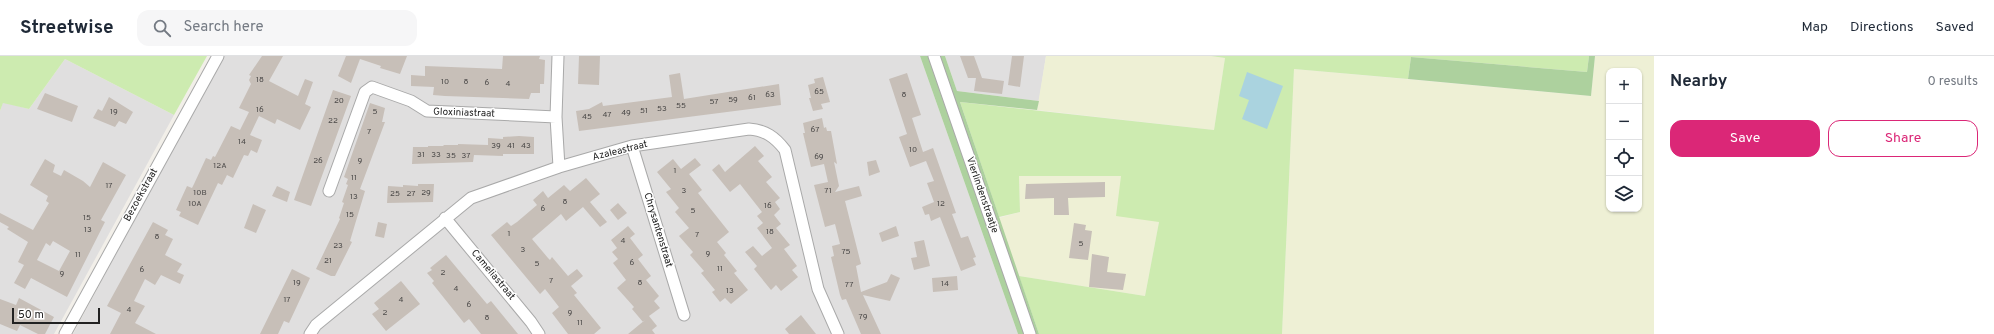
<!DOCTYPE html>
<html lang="en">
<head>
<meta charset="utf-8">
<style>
  body { margin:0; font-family:Overpass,sans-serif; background:#f6f6f7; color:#1f2937 }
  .controls { position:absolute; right:12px; top:12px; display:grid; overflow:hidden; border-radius:8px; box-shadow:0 1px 3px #0004 }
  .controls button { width:36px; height:36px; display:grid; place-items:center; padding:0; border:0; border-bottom:1px solid #e0e1e3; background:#fff; color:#1f2937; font:20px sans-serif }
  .scale { position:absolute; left:12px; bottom:10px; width:88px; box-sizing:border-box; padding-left:4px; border:2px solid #222; border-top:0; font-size:11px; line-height:14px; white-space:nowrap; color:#222; -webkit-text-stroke:3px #fff; paint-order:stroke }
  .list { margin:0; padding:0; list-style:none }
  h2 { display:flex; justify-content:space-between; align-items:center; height:52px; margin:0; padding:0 16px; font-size:17px }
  h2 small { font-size:13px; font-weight:400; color:#747a83 }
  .actions { display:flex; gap:8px; padding:12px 16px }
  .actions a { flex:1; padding:9px 0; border:1px solid #db2777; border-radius:12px; text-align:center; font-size:14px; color:#db2777 }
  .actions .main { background:#db2777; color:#fff }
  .icon { flex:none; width:22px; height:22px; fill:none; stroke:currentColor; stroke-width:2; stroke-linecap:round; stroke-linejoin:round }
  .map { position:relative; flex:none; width:1654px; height:278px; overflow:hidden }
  header { display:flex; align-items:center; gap:24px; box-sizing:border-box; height:56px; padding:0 20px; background:#fff; border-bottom:1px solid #e0e1e3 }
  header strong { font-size:19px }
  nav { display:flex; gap:22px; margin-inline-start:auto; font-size:14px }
  .search { width:280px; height:36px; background:#f6f6f7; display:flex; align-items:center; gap:10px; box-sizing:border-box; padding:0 14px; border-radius:12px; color:#747a83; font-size:15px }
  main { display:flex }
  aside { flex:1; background:#fff }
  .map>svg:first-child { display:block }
  .residential { fill:#e0dfdf }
  .farmland { fill:#eef0d5; fill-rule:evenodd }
  .grass { fill:#cdebb0 }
  .forest { fill:#add19e }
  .water { fill:#aad3df }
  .building { fill:#c7bfb8; fill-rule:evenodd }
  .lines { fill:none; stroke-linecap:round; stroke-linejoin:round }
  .street-casing { stroke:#a9a9a9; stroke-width:13 }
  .street { stroke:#fff; stroke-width:11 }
  .labels { text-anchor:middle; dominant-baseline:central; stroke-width:3; stroke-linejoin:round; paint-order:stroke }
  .number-label { font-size:8px; fill:#4b4948 }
  .street-label { font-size:10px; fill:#222; stroke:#fff }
</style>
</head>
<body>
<header>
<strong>Streetwise</strong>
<div class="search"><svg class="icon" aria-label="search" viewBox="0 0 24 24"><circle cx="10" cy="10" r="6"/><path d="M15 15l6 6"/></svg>Search here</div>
<nav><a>Map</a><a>Directions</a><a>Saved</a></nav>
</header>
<main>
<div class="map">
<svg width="1654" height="278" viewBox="0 0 1654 278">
  <rect width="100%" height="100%" fill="#f2efe9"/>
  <path class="residential" d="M223 0H920L1018 278H73Z
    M945 0H1046L1039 45 957 35Z
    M65 3 174 59 54 278H0V55L3 46 29 53Z"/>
  <path class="farmland" d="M1046 0H1211L1225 2 1214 74 1037 54Z
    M1595 0H1654V278H1282L1294 13 1591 40ZM1609 15H1639V153H1609Z
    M1019 120H1121L1159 166 1145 240 1019 220 999 162 1020 156Z"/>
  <path class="grass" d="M0 0H207L174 59 65 3 29 53 3 47 0 55Z
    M1211 0H1589L1587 16 1411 1 1408 23 1294 13 1282 278H1039L1019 220 1145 240 1159 166 1116 160 1121 120H1019L1020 156 999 161 960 46 1214 74 1225 2Z"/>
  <path class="forest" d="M920 0H945L957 35 1039 45 1037 54 960 46 1039 278H1018Z
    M1589 0H1595L1591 40 1408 23 1411 1 1587 16Z"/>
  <path class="water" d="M1247 16 1283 30 1267 73 1242 63 1249 44 1239 40Z"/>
  <path class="building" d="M262 0H283L269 25 298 40 305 23 313 26 305 48 311 51 300 74 277 63 275 68 259 60 250 79 262 84 257 97 251 94 248 100 244 99 233 122 227 119 222 129 218 127 198 169 179 160 181 156 176 154 187 130 192 132 194 128 206 102 211 104 213 100 215 101 231 70 240 74 249 56 239 52 251 28 249 24 251 20 249 19Z
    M346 0H407L400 18 380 12 381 10 360 3 351 27 338 20Z
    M503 0H540L539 3 545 4 544 28H540V37H531L529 43 445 40 433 39 434 31 411 30V19L425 20V10L502 13Z
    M579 0H600L599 29 578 28Z
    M960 0H974L982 22 1004 25 1002 38 974 35 976 22H968Z
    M1012 0H1024L1020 31 1008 29Z
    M680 17 684 43 779 28 781 49 579 75 576 55 589 53 602 46 603 50 672 41 669 19Z
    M907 17 921 59 912 62 923 96 933 92 956 157 952 158 961 182 968 180 976 201 973 202 976 209 961 215 940 161 931 165 929 158 925 159 922 151 934 146 927 127 934 125 926 105 910 111 899 81 907 78 889 23Z
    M823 21 830 46 821 48 823 53 813 55 809 42H811L808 29 815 27 814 23Z
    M333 34 351 40 311 150 294 144Z
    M45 37 78 50 72 66 37 53Z
    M109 41 133 56 126 68 119 65 115 71 93 62 98 53 102 55Z
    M370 47 385 52 382 66H385L360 133 365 135 350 185 352 186 335 220H331L316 213 340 163 339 162 344 147 342 146 348 129 346 128 348 123 344 121Z
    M822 62 824 72 826 71 827 75H831L837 108 834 106 839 130 835 136 859 130 862 140 845 145 861 208 856 210 861 236 887 226 891 218 900 222 890 245 863 239 881 278H861L846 243 842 244 840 239 831 201 834 200 832 190 840 188 835 168 825 171 814 129 828 126 824 108 811 111 803 77H805L803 67Z
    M519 80 534 81V98H503V100L474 99 473 106 412 108 413 91H428V90H443L444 89H458V88L488 89V82L503 83V81Z
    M755 90 764 100 758 105 772 121 766 126 780 142 775 146 780 153 774 159 781 168 776 172 790 189 784 193 797 210 792 214 798 221 781 235 776 229 771 234 754 213 757 210 745 196 753 190 762 200 772 192 757 172 763 167 757 160 762 156 740 128 730 136 712 114 719 108 725 116Z
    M695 102 701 109 689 118 702 134 698 137 729 176 717 186 726 197 724 199 737 215 734 217 748 234 731 248 725 242 720 246 712 236 715 234 701 217 704 215 690 199 693 196 679 180 689 172 675 156 679 152 666 136 671 133 657 116 673 103 681 113Z
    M45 103 55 109 53 116 61 120 64 114 83 125 90 131 103 106 126 119 101 164 105 166 67 241 31 222 25 233 14 227 24 209 18 206 28 186 7 173 9 171 0 166V157L33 174 49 147 46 145 48 140 30 129ZM53 185 70 195 59 215 37 204 46 187 50 190Z
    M876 104 880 116 869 120 867 106Z
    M586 122 600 138 590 146 607 166 600 171 583 151 566 165 561 158 532 183 548 202 550 204 552 201 568 220 577 213 583 220 571 230 577 237 574 239 601 272 594 278H568L552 257 559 251 545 233 540 238 491 179 507 166 511 170 517 166 537 149 533 144 543 135 548 142 564 129 570 135Z
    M1105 126V141L1068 142 1069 159H1054V142L1025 143 1026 128Z
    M418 128H434L433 146 387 147 388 130 403 131V129L418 130Z
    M277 130 290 136 287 146 272 140Z
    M618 147 627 157 618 164 610 154Z
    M253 148 266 154 256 177 244 172Z
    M153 166 168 174 165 179 173 183 165 199 182 208 177 216 184 219 180 228 161 219 155 229 145 223 134 245 145 250 135 267 156 278H110L121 257 107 250Z
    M378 166 387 168 384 182 375 180Z
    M1074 167 1086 169 1085 174 1092 175 1088 204 1069 202Z
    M628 170 635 178 630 182 643 199 638 203 651 220 646 224 659 240 654 245 660 252 649 260 657 270 652 274 655 278H628L645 264 643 266 632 253 634 251 617 232 626 224 613 207 618 203 612 196 617 192 611 184Z
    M896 170 899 180 882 186 879 177Z
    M924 184 930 210 914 214 911 202 917 201 914 186Z
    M1092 198 1109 201 1107 216 1126 218 1123 234 1089 231Z
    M446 199 487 248 491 245 518 278H481L469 263 464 267 432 227 434 225 427 217 432 214 430 212Z
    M292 213 310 222 289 267 284 265 278 278H260Z
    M957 220 958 234 933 236 932 222Z
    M401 225 420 248 386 275 372 258 379 253 374 247Z
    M19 242 54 261 45 278H38L20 269 17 275 0 268V243L16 249Z
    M801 259 816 278H789L785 273Z"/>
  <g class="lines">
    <defs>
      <path id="street" d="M558 0 556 61 559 111
        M934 0 1030 278
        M632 90 684 259
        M329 135 365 36 372 31 411 45 427 55 556 61
        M445 162 531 266 539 278
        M65 278 218 0
        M310 278 316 269 471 142 559 111 632 90 749 73C765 74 775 81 785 94L818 233 838 278"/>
    </defs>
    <use href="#street" class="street-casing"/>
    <use href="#street" class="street"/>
  </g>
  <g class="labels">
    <g class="number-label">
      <text x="260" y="24">18</text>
      <text x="445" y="26">10</text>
      <text x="466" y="26">8</text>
      <text x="487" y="27">6</text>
      <text x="508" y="28">4</text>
      <text x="819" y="36">65</text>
      <text x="770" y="39">63</text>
      <text x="904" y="39">8</text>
      <text x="752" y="42">61</text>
      <text x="733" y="44">59</text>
      <text x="339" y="45">20</text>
      <text x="714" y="46">57</text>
      <text x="681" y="50">55</text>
      <text x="662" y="53">53</text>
      <text x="260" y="54">16</text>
      <text x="644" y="55">51</text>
      <text x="114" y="56">19</text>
      <text x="375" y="56">5</text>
      <text x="626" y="57">49</text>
      <text x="607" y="59">47</text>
      <text x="587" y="61">45</text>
      <text x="333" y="65">22</text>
      <text x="815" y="74">67</text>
      <text x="369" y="76">7</text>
      <text x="242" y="86">14</text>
      <text x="496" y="90">39</text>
      <text x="511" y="90">41</text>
      <text x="526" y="90">43</text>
      <text x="913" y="94">10</text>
      <text x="421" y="99">31</text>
      <text x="436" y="99">33</text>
      <text x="451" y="100">35</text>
      <text x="466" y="100">37</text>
      <text x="819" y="101">69</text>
      <text x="318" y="105">26</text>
      <text x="360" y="105">9</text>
      <text x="220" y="110">12A</text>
      <text x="675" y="115">1</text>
      <text x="354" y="122">11</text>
      <text x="109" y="130">17</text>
      <text x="684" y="135">3</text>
      <text x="828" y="135">71</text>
      <text x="200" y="137">10B</text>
      <text x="426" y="137">29</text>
      <text x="395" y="138">25</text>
      <text x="411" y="138">27</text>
      <text x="354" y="141">13</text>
      <text x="565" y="146">8</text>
      <text x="195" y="148">10A</text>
      <text x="941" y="148">12</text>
      <text x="768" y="150">16</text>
      <text x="543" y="153">6</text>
      <text x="693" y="155">5</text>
      <text x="350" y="159">15</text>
      <text x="87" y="162">15</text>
      <text x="88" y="174">13</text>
      <text x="770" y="176">18</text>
      <text x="509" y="178">1</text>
      <text x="697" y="179">7</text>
      <text x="157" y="181">8</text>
      <text x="623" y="185">4</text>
      <text x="1081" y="188">5</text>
      <text x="338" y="190">23</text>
      <text x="523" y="194">3</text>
      <text x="846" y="196">75</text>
      <text x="708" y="198">9</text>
      <text x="78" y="199">11</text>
      <text x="328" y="205">21</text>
      <text x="632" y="207">6</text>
      <text x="537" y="208">5</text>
      <text x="720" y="213">11</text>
      <text x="142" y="214">6</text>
      <text x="443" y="217">2</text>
      <text x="62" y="218">9</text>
      <text x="551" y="225">7</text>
      <text x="297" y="227">19</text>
      <text x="640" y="227">8</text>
      <text x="945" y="228">14</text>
      <text x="849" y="229">77</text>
      <text x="456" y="233">4</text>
      <text x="730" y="235">13</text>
      <text x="287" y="244">17</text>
      <text x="401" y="244">4</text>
      <text x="469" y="249">6</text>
      <text x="129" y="254">4</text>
      <text x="385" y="257">2</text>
      <text x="570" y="257">9</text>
      <text x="863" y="261">79</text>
      <text x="487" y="262">8</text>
      <text x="580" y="267">11</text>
    </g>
    <g class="street-label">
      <text transform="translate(464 57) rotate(2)">Gloxiniastraat</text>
      <text transform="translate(620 95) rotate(-14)">Azaleastraat</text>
      <text transform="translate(141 139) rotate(-61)">Bezoekstraat</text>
      <text transform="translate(982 139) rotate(71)">Vierlindenstraatje</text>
      <text transform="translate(658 174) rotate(73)">Chrysantenstraat</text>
      <text transform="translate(493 219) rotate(50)">Cameliastraat</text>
    </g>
  </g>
</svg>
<div class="controls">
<button>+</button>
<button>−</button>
<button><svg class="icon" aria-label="locate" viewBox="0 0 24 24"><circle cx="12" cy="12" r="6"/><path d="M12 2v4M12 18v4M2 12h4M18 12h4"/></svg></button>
<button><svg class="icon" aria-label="layers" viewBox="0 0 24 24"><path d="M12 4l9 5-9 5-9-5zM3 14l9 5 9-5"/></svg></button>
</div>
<div class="scale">50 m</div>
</div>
<aside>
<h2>Nearby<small>0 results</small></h2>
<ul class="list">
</ul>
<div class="actions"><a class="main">Save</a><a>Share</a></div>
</aside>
</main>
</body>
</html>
